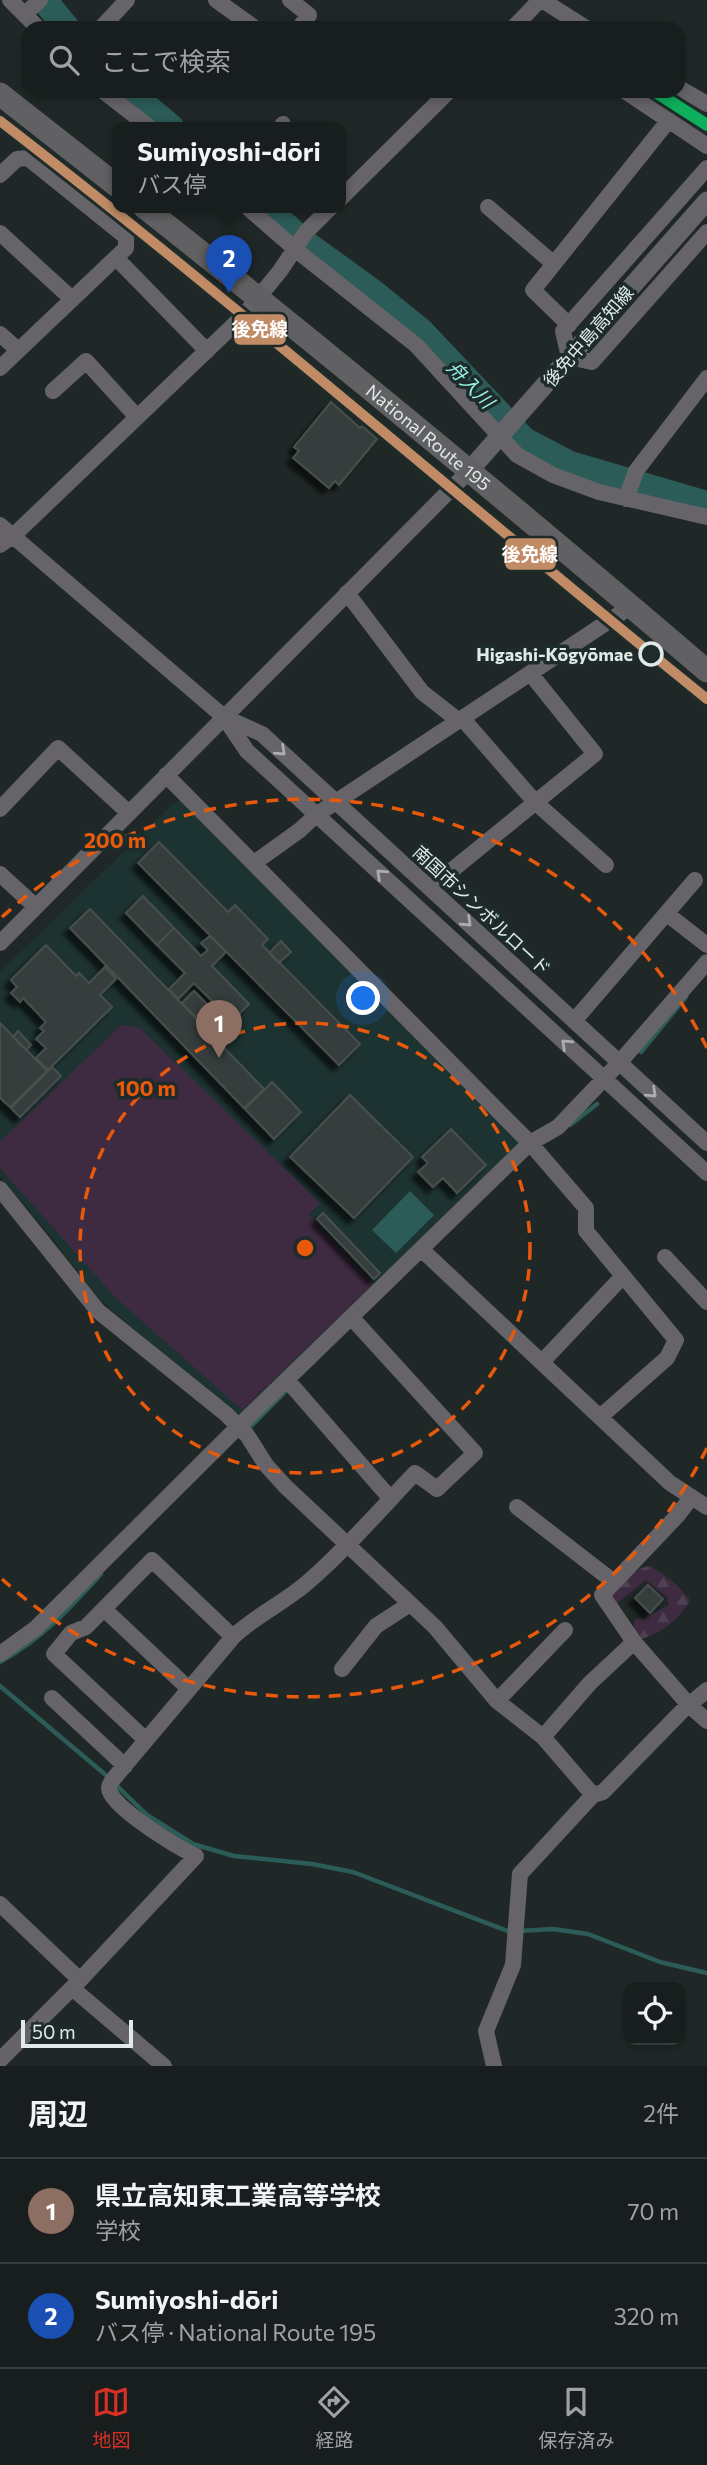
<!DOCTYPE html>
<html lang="ja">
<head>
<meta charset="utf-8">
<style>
  body { margin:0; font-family:Commissioner,"Noto Sans JP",sans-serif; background:#252b2a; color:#f1f3f6 }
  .controls { position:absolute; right:21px; bottom:21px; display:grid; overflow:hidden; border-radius:14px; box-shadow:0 4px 10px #0003 }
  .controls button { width:63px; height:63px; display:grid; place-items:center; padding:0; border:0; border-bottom:2px solid #363c3b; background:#181e1d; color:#f1f3f6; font:35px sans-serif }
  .scale { position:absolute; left:21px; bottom:18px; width:112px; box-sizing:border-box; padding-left:7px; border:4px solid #e1eae9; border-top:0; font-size:19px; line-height:24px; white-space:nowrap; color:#e1eae9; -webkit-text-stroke:5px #1d2c2a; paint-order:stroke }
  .you { position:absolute; left:364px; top:999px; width:24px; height:24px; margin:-18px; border:5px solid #fff; border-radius:50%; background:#1a73e8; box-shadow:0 0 0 10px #1a73e833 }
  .badge { display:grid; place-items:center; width:46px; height:46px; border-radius:50%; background:#d93025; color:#fff; font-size:23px; font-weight:700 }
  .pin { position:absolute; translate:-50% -58px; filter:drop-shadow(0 2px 4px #0008) }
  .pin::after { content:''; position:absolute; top:37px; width:24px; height:21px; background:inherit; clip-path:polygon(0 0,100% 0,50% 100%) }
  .popup { position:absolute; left:112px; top:122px; width:234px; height:91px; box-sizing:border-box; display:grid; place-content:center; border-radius:14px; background:#181e1d; filter:drop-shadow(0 2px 5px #0005); font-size:23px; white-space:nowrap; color:#9fa2a4 }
  .popup b { font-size:26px; color:#f1f3f6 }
  .popup::after { content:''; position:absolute; left:50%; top:100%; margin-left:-14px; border:14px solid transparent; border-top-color:#181e1d }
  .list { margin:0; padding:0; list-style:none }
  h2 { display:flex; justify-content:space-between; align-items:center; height:91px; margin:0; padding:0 28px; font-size:30px }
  h2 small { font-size:23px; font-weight:400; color:#9fa2a4 }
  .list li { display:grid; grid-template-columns:46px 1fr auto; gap:21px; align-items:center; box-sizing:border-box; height:105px; padding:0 28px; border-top:2px solid #363c3b }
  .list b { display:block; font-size:26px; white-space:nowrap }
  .list p { margin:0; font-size:23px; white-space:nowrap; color:#9fa2a4 }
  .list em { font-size:23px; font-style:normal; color:#9fa2a4 }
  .icon { flex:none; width:38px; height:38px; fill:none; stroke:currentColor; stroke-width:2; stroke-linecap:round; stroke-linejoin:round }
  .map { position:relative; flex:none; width:707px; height:2066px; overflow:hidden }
  .search { position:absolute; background:#181e1d; box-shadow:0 4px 10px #0003; left:21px; right:21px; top:21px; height:77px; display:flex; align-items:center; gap:18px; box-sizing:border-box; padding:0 24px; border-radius:21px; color:#9fa2a4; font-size:26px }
  .sheet { height:301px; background:#181e1d }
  nav { display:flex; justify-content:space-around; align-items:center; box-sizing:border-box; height:98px; border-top:2px solid #363c3b; background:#181e1d; font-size:19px; color:#9fa2a4 }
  nav a { display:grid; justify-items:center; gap:4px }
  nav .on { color:#d93025 }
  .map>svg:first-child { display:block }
  .built { fill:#1d3331 }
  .forest { fill:url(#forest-firs) }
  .park { fill:#3e2b41 }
  .water { fill:#2c5c58 }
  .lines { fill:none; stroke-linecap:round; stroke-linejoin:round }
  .stream { stroke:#2c5c58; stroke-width:4.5 }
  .river { stroke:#2c5c58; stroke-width:26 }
  .building { fill:#363d3c; stroke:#484f4e; stroke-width:2; filter:url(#shadow) }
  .minor { stroke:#666468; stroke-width:16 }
  .major { stroke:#656468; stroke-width:19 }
  .highway { stroke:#616163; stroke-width:23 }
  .rail-1-casing { stroke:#1d2c2a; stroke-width:18 }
  .rail-1 { stroke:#0daf5c; stroke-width:12 }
  .tram-1-casing { stroke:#1d2c2a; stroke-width:16 }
  .tram-1 { stroke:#c18c65; stroke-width:10 }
  .oneway { stroke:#aaaeaf }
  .ring { fill:none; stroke:#e8590c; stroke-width:3.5; stroke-dasharray:12 9 }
  .stop-dot { fill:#1d2c2a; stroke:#e1eae9; stroke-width:3.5 }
  .labels { text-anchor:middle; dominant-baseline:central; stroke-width:7; stroke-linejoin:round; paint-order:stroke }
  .street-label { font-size:18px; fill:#e1eae9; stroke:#1d2c2a }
  .stop-label { font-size:18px; font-weight:bold; fill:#e1eae9; stroke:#1d2c2a; text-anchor:end }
  .water-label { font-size:19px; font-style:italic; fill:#98f1e9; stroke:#1d2c2a }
  .centre { fill:#e8590c; stroke:#1d2c2a; stroke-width:3.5 }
  .ring-label { font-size:21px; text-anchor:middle; font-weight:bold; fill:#e8590c; stroke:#1d2c2a; stroke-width:7; stroke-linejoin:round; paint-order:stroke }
  .line-badge { stroke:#1d2c2a; stroke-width:2.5 }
  .badge-label { font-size:19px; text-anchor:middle; font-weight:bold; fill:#fff }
</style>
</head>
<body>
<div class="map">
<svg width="707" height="2066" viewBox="0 0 707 2066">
  <defs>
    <pattern id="forest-firs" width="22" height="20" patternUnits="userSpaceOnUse" patternTransform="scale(1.75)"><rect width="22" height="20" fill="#3e2b41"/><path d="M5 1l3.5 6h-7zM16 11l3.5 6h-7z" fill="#504053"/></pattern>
    <filter id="shadow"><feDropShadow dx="-6" dy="6" stdDeviation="2" flood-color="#0009"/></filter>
  </defs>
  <rect width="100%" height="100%" fill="#202827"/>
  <path class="built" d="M182 800 523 1144 242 1417 235 1414 108 1307 90 1288 54 1240 0 1176V972L173 804Z"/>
  <path class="forest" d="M651 1566 676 1584 690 1600C681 1617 660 1635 641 1639L633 1629 635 1619H643L669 1605 667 1597 646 1580 615 1605 610 1596C620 1584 635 1567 651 1566Z"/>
  <path class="park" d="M121 1025 140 1028 320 1203 309 1214 373 1284 242 1410 115 1297 0 1168V1142Z"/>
  <path class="water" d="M410 1191 434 1215 396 1253 372 1230Z"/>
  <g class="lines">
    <path class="stream" d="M641 1052 686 997
      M570 1125 597 1104
      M248 1429 288 1389
      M0 1662C43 1638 68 1610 101 1574
      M0 1686 107 1776
      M117 1786 147 1815 193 1844 234 1856 312 1864 353 1872 510 1932
      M519 1931 553 1929 588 1934 660 1962 707 1973"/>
    <path class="river" d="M44 0 67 28
      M128 91 171 127
      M265 207 308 245 373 292 420 330 524 440 570 464 707 504"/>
  </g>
  <path class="building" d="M331 402 360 428 362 426 377 439 339 485 335 481 329 488 293 458 299 451 294 447Z
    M159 842 228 912 235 905 268 939 262 945 360 1044 339 1065 138 863Z
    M143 896 174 928 157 945 126 913Z
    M90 909 264 1089 244 1108 70 928Z
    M174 928 201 956 208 950 201 943 210 936 226 952 212 966 249 1004 232 1021 194 983 178 999 169 989 185 973 157 945Z
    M281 941 291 952 279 963 269 953Z
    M46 945 76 976 79 973 89 983 105 967 116 979 100 995 112 1007 48 1070 36 1058 46 1048 36 1039 44 1031 40 1028 46 1022 23 998 20 1002 11 993 17 987 11 980Z
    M194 991 208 1005 196 1017 182 1003Z
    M0 1023 47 1071 10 1107 0 1098Z
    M18 1031 31 1045 26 1050 13 1037Z
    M52 1067 61 1076 20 1117 11 1108Z
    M272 1082 301 1112 274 1139 245 1109Z
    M350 1095 413 1157 354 1218 290 1157Z
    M451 1129 486 1165 457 1193 443 1178 433 1187 418 1172 428 1163 422 1157Z
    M323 1213 380 1273 374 1279 317 1219Z
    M648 1585 663 1599 650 1613 635 1598Z"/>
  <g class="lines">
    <path class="minor" d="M10 0 38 28
      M216 0 255 28
      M290 0 309 15 299 28
      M542 0 586 28
      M25 14 40 0
      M101 28 127 0
      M513 28 540 0
      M679 88 707 104
      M103 91 149 127
      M625 91 707 146
      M281 127 283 124
      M707 168 563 331 569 357 592 362 707 232
      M0 175 17 159 28 158 126 237V248L0 368
      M341 198 449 91
      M247 207 301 254 416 345 517 455 553 475 599 492 707 517
      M488 207 554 264
      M0 233 72 299
      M122 264 207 351
      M569 325 533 290 669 120
      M0 334 18 350
      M53 391 86 361 137 417
      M626 499 636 471 707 378
      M0 525 224 717 247 751 707 1173
      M0 545 13 536 244 315 280 271 306 232 331 207
      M347 593 422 692 459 721
      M224 717 262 734 707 1143
      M462 718 535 802 606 865
      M166 775 530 1143 586 1208V1231L676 1340 667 1358 600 1417
      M0 809 58 748 129 813
      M254 863 300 830 316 815 630 607
      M0 874 36 907
      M430 888 595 754 530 673
      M667 914 707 945
      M0 943 469 471
      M574 1021 695 880
      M0 1189 98 1311 226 1414 247 1435 266 1465 285 1486 435 1627 497 1701 543 1737 593 1795 520 1874 513 1965 486 2031 494 2066
      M421 1249 670 1483 707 1507
      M665 1257 707 1302
      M542 1362 623 1276
      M287 1380 390 1498
      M517 1507 614 1582
      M104 1609 189 1689
      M634 1642 689 1705 707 1721
      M0 1654 36 1628 239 1426 530 1143 558 1127 619 1063 707 962
      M342 1669 376 1626 410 1604
      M52 1698 125 1766
      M497 1701 565 1630
      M543 1737 590 1683 634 1642 602 1595 677 1516 691 1498
      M146 1740 54 1654 71 1633 86 1627 152 1560 233 1637
      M593 1795 603 1792 684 1709 707 1690
      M0 1904 80 1980
      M72 1988 164 2066
      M0 2060 80 1980 196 1856C177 1847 118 1811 110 1792 107 1786 112 1781 115 1777L233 1637C256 1615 284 1603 308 1582 346 1549 380 1510 415 1473L437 1489 475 1453 351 1317"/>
    <path class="major" d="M469 471 707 201"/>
    <g class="highway">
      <path d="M0 94 117 186"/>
      <path id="s1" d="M144 207C335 358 522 513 707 671"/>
    </g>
    <defs>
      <path id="rail-1" d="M654 91 707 125"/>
    </defs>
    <use href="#rail-1" class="rail-1-casing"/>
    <use href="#rail-1" class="rail-1"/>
    <defs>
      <path id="tram-1" d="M0 121C241 307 470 508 707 699"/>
    </defs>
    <use href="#tram-1" class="tram-1-casing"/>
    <use href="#tram-1" class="tram-1"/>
  </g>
  <defs><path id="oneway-chevron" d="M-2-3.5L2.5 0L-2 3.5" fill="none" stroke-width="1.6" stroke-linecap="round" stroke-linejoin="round" transform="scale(1.75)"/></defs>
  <g class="oneway">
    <use href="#oneway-chevron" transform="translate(281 751) rotate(43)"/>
    <use href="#oneway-chevron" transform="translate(381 874) rotate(-137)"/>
    <use href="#oneway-chevron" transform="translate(467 922) rotate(43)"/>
    <use href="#oneway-chevron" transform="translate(566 1044) rotate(-137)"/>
    <use href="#oneway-chevron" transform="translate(652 1093) rotate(43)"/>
  </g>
  <g class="ring">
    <circle cx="305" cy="1248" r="225"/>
    <path d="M707 1448A449 449 0 0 1 2 1579M2 917A449 449 0 0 1 707 1048"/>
  </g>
  <circle class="stop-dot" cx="651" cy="654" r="11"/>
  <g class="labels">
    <g class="street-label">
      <text transform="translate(588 336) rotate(-49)">後免中島高知線</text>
      <text stroke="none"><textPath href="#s1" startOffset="366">National Route 195</textPath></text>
      <text transform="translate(482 910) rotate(43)">南国市シンボルロード</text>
    </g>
    <g class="stop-label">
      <text x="633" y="654">Higashi-Kōgyōmae</text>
    </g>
    <g class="water-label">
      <text transform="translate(471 384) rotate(46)">舟入川</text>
    </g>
  </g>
  <circle cx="305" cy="1248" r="10" class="centre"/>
  <g class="ring-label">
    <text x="115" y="848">200 m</text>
    <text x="146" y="1096">100 m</text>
  </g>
  <g class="line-badge">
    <rect x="233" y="313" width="54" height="33" rx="7" fill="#c18c65"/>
    <rect x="504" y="537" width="53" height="34" rx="7" fill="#c18c65"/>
  </g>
  <g class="badge-label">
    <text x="260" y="336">後免線</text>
    <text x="530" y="561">後免線</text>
  </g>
</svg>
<div class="controls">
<button><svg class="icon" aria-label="locate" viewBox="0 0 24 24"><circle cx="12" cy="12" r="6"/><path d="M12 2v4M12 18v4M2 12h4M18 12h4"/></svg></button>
</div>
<div class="scale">50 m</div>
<div class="you"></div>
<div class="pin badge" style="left:219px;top:1058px;background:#8d6e63">1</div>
<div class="pin badge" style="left:229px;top:293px;background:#1a4fb4">2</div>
<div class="popup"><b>Sumiyoshi-dōri</b>バス停</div>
<div class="search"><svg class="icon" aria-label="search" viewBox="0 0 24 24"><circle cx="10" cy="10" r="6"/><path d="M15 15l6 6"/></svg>ここで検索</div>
</div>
<section class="sheet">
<h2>周辺<small>2件</small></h2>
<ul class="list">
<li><span class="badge" style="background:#8d6e63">1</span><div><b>県立高知東工業高等学校</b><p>学校</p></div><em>70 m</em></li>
<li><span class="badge" style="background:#1a4fb4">2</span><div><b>Sumiyoshi-dōri</b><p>バス停 · National Route 195</p></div><em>320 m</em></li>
</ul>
</section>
<nav>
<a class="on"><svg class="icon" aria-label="map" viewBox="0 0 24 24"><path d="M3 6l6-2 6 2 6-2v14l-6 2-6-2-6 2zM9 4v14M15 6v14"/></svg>地図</a>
<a><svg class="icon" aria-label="directions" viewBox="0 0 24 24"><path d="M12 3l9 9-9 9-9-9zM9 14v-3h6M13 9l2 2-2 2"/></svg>経路</a>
<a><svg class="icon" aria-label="saved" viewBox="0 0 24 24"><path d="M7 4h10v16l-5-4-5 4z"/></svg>保存済み</a>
</nav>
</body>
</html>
